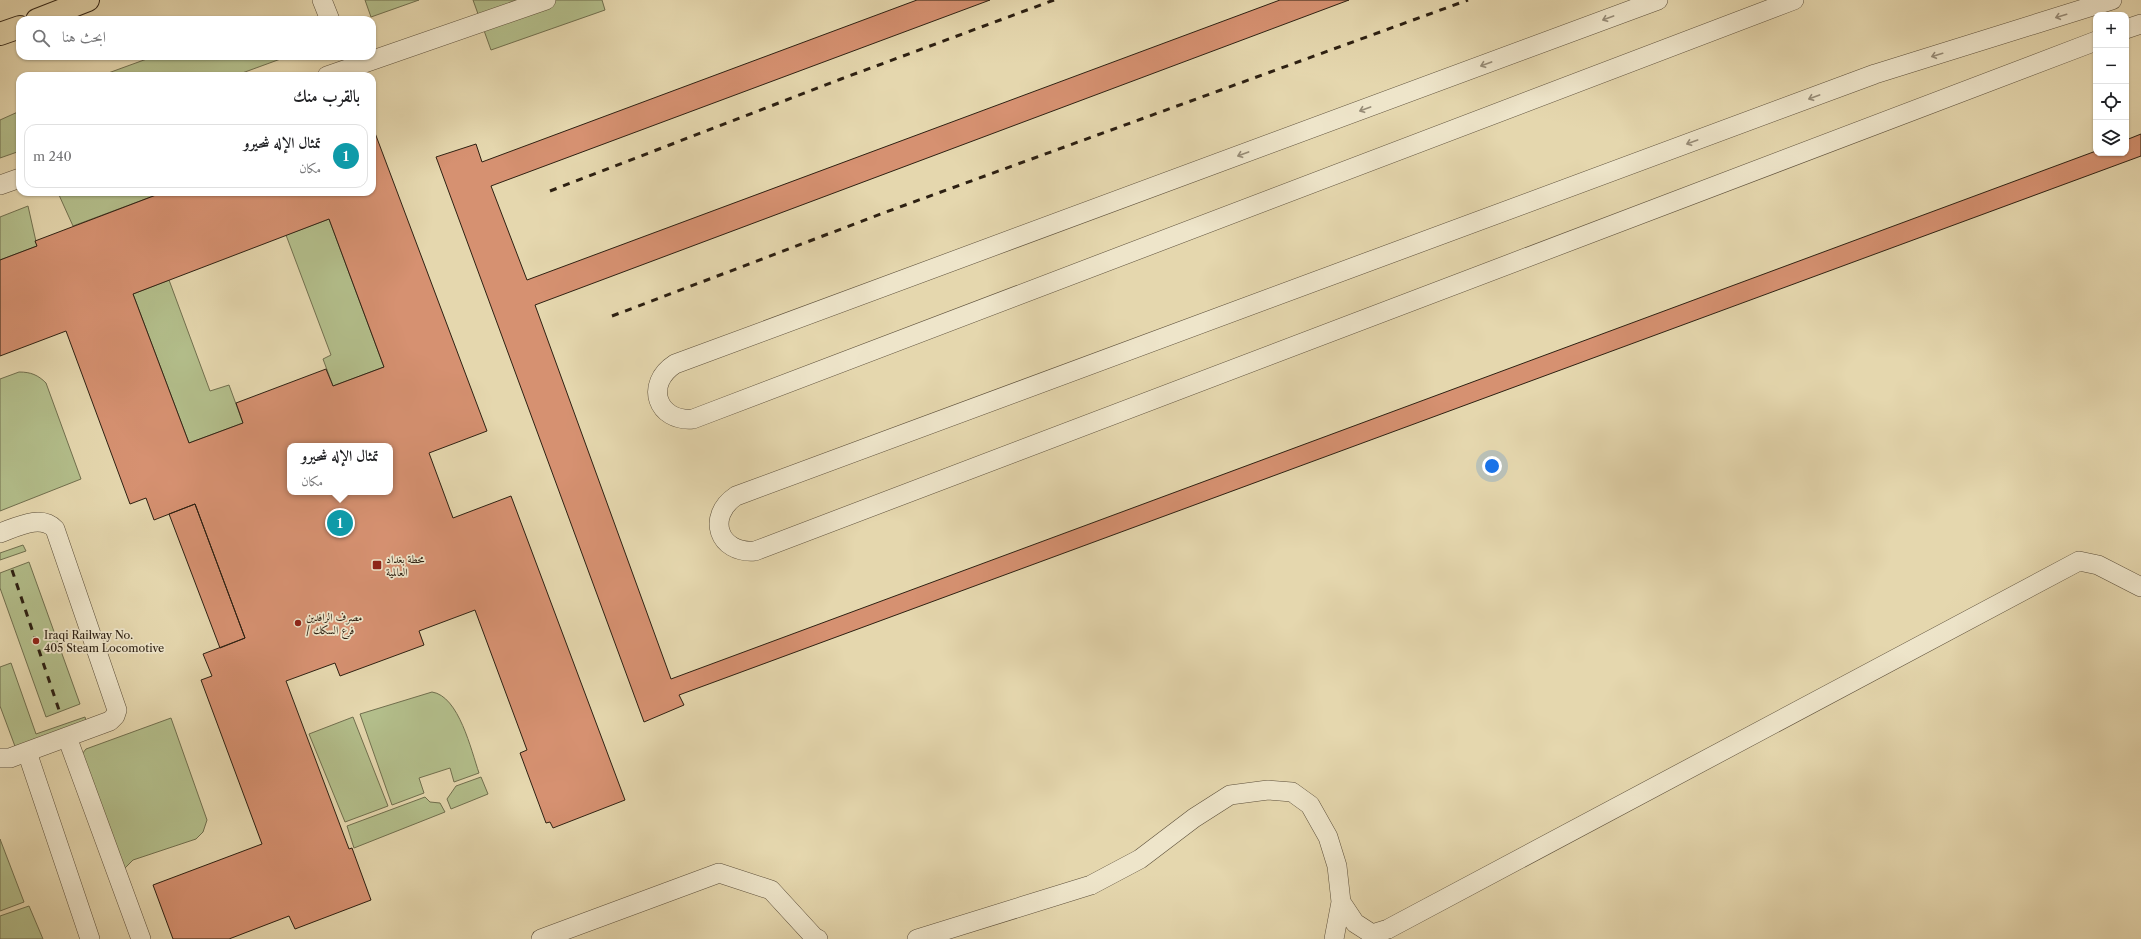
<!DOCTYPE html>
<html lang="ar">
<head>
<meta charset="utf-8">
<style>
  body { margin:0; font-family:"Libre Caslon Text",Amiri,serif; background:#f2f2f2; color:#202124; direction:rtl }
  .controls { position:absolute; right:12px; top:12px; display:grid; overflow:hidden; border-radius:8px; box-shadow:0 1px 3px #0004 }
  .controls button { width:36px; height:36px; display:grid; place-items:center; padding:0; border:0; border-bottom:1px solid #e0e0e0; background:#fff; color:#202124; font:20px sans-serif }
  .you { position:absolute; left:1492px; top:466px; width:14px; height:14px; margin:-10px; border:3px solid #fff; border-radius:50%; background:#1a73e8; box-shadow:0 0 0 6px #1a73e833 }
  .badge { display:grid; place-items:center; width:26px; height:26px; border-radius:50%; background:#8f2418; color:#fff; font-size:13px; font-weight:700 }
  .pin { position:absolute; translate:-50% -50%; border:2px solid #fff; box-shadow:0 1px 4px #0006 }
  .popup { position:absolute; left:287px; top:443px; width:106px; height:52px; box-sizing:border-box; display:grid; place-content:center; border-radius:8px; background:#fff; filter:drop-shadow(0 1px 3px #0005); font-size:13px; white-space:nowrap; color:#757577 }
  .popup b { font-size:15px; color:#202124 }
  .popup::after { content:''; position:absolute; left:50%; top:100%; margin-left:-8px; border:8px solid transparent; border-top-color:#fff }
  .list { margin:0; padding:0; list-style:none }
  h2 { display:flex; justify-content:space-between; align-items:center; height:52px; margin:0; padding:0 16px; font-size:17px }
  h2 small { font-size:13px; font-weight:400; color:#757577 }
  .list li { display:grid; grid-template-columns:26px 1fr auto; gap:12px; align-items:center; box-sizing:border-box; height:64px; margin:0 8px 8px; padding:0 8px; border:1px solid #e0e0e0; border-radius:12px }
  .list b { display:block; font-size:15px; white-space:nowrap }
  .list p { margin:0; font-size:13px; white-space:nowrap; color:#757577 }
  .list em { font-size:13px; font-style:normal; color:#757577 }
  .icon { flex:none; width:22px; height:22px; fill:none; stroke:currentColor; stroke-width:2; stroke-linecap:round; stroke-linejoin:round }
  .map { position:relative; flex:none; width:2141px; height:939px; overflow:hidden; direction:ltr }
  .search { position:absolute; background:#fff; box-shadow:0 1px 3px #0004; left:16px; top:16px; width:360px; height:44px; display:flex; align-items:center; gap:10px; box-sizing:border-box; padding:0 14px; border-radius:12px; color:#757577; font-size:15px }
  .panel { position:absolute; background:#fff; box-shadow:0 1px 3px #0004; left:16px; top:72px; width:360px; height:124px; border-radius:12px; direction:rtl }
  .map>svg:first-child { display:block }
  .green { fill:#b3be8b; stroke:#706f4e }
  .building { fill:#d69171; stroke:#2d2012; fill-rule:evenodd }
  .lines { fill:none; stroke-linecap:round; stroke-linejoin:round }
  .service-casing { stroke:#5b4e39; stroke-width:20 }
  .primary-casing { stroke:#2d2012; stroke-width:24 }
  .service { stroke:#eee5ca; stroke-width:19 }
  .primary { stroke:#e5d7ae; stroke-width:22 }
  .rail { stroke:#2d2012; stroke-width:3; stroke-dasharray:7 7; stroke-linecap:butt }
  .oneway { stroke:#978c77 }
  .poi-dot { fill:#8f2418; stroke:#eee5ca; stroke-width:1.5 }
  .labels { text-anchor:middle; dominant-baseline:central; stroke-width:3.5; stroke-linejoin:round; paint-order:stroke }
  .poi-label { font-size:11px; fill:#2d2012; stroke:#eee5ca; text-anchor:start }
</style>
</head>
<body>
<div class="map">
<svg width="2141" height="939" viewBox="0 0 2141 939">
  <rect width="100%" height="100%" fill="#e5d7ae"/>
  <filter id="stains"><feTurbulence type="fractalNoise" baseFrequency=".005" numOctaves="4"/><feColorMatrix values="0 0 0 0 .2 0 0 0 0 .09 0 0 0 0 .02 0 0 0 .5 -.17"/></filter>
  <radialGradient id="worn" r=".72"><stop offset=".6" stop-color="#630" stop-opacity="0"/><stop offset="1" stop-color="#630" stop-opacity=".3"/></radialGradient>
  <path class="green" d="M365 0H419L371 17Z
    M473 0H602L605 10 491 50Z
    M155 56H286V57L234 76H100Z
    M20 111V151L0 158V120Z
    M67 192H164L73 226 59 195Z
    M28 206 37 246 0 260V217Z
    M329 219 384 367 333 386 323 359 331 355 286 235Z
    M169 280 210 391 229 385 243 423 189 443 133 294Z
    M19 372C31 372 38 375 46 383L81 479 0 511V379Z
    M23 545 26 551 0 560V553Z
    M29 562 80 704 46 717 0 588V573Z
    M11 663 36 734 85 717 87 724 16 749 0 706V667Z
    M432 692C459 696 471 750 479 773L454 782 450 768 419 778 424 793 392 805 360 714Z
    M353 717 388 806 345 822 309 734Z
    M171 718 207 820 203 832 196 839 133 860 124 869 82 754 86 749Z
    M481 777 488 794 451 809 447 799 456 786Z
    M425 797 430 802 440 803 445 812 354 848 347 826Z
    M0 839 24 902 0 911Z
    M29 906 43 939H0V916Z"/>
  <path class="building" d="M917 0H990L491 186 527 280 1280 0H1349L535 305 671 679 2096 151V153H2126V140L2141 134V156L679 695 684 705 644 722 436 157 476 144 482 162Z
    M372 125 487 431 429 453 453 518 511 496 625 800 553 828 550 822 546 823 520 753 527 750 475 610 419 631 424 645 340 676 335 663 286 681 349 849 352 848 371 900 295 929 289 916 229 939H173L153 885 262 844 201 680 212 676 203 654 245 638 195 504 154 520 146 498 130 504 66 331 0 356V260L37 246 35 241 164 192H372ZM329 219 384 367 333 386 326 369 236 403 243 423 189 443 133 294ZM290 446H390V492H290Z
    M195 504 245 638 220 648 169 514Z"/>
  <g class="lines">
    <defs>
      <path id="service" d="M322 0 330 20
        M1658 0 675 364C644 384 657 422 693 419L1794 0
        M2126 29 2141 24
        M2096 41 755 551C718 554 706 516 736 496L1875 74 2112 0
        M327 76 546 0
        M0 185 20 178
        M0 533C17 527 41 514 55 529L117 710 115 716 110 721 10 758H0
        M67 737 141 939
        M27 752 90 939
        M1341 902 1355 923 1372 934 1388 929 2079 561 2098 565 2141 587
        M541 939 719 873 771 890 815 938 818 939
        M917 939 1091 885 1140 859 1194 818 1230 795 1268 790 1292 792 1310 805 1328 837 1337 866 1341 902 1334 939"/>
      <path id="primary" d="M37 20 88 0
        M0 34 20 27"/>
    </defs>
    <use href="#service" class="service-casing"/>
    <use href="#primary" class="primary-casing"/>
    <use href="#service" class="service"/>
    <use href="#primary" class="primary"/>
    <path class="rail" d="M550 191 841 79 1054 0
      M612 316 886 212 1468 0
      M12 570 59 710"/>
  </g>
  <defs><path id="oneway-shaft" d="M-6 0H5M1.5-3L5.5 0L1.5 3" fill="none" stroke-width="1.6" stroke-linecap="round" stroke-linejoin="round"/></defs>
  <g class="oneway">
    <use href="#oneway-shaft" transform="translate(2061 16) rotate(163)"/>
    <use href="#oneway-shaft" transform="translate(1608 18) rotate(160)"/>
    <use href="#oneway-shaft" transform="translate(1937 55) rotate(163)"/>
    <use href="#oneway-shaft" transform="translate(1486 64) rotate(160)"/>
    <use href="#oneway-shaft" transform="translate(1814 97) rotate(160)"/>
    <use href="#oneway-shaft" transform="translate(1365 109) rotate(160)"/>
    <use href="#oneway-shaft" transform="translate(1692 142) rotate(160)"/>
    <use href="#oneway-shaft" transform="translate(1243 154) rotate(160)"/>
  </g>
  <g class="poi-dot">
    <rect x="372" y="560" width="10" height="10" rx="2"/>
    <circle cx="298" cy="623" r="4"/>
    <circle cx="36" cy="641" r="4"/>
  </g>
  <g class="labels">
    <g class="poi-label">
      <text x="386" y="559">محطة بغداد<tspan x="386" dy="13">العالمية</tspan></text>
      <text x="306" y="617">مصرف الرافدين<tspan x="306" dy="13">/ فرع السكك</tspan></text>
      <text x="44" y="635">Iraqi Railway No.<tspan x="44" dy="13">405 Steam Locomotive</tspan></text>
    </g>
  </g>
  <rect width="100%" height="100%" filter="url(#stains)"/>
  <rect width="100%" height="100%" fill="url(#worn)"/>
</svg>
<div class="controls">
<button>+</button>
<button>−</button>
<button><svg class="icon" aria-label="locate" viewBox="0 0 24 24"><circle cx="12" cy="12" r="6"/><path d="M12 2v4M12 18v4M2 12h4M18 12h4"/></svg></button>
<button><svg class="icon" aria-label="layers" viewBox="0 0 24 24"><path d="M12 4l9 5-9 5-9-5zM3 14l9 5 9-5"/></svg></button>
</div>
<div class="you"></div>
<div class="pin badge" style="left:340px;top:523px;background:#0f9aa8">1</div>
<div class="popup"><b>تمثال الإله شحيرو</b>مكان</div>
<div class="search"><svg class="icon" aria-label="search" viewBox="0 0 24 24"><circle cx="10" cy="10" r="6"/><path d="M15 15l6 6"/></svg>ابحث هنا</div>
<section class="panel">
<h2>بالقرب منك<small></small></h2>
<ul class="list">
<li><span class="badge" style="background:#0f9aa8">1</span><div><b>تمثال الإله شحيرو</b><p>مكان</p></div><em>240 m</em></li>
</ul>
</section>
</div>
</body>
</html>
